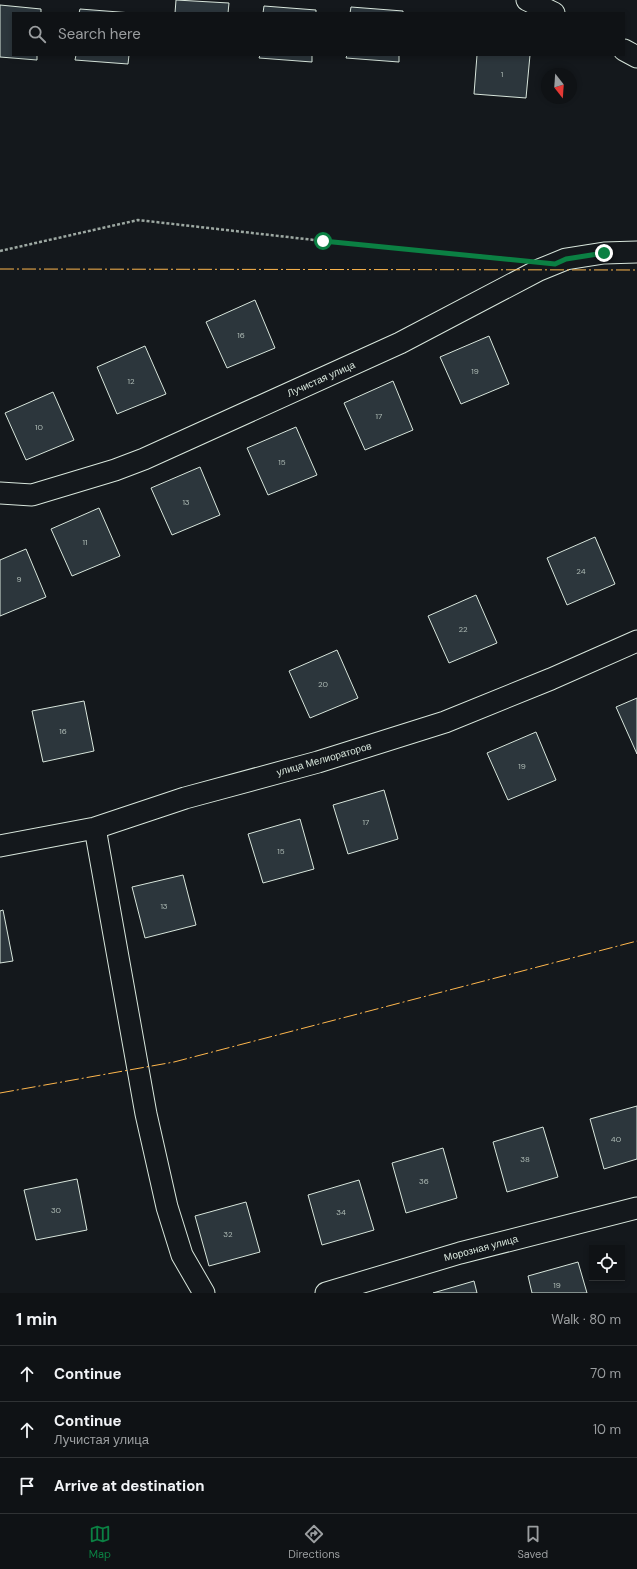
<!DOCTYPE html>
<html lang="en">
<head>
<meta charset="utf-8">
<style>
  body { margin:0; font-family:"DM Sans",sans-serif; background:#1d2022; color:#f1f3f6 }
  .controls { position:absolute; right:12px; bottom:12px; display:grid; overflow:hidden; border-radius:0px; box-shadow:0 2px 6px #0003 }
  .controls button { width:36px; height:36px; display:grid; place-items:center; padding:0; border:0; border-bottom:1px solid #2f3234; background:#0f1215; color:#f1f3f6; font:20px sans-serif }
  .compass { position:absolute; left:541px; top:68px; width:36px; height:36px; border-radius:50%; background:#0f1215; box-shadow:0 2px 6px #0003; rotate:163deg }
  .stop { position:absolute; width:12px; height:12px; margin:-9px; border:3px solid #0b8043; border-radius:50%; background:#fff }
  .stop.end { background:#0b8043; border-color:#fff; box-shadow:0 1px 4px #0008 }
  .list { margin:0; padding:0; list-style:none }
  h2 { display:flex; justify-content:space-between; align-items:center; height:52px; margin:0; padding:0 16px; font-size:17px }
  h2 small { font-size:13px; font-weight:400; color:#9b9ea0 }
  .list li { display:grid; grid-template-columns:26px 1fr auto; gap:12px; align-items:center; box-sizing:border-box; height:56px; padding:0 16px; border-top:1px solid #2f3234 }
  .list b { display:block; font-size:15px; white-space:nowrap }
  .list p { margin:0; font-size:13px; white-space:nowrap; color:#9b9ea0 }
  .list em { font-size:13px; font-style:normal; color:#9b9ea0 }
  .icon { flex:none; width:22px; height:22px; fill:none; stroke:currentColor; stroke-width:2; stroke-linecap:round; stroke-linejoin:round }
  .map { position:relative; flex:none; width:637px; height:1293px; overflow:hidden }
  .search { position:absolute; background:#0f1215; box-shadow:0 2px 6px #0003; left:12px; right:12px; top:12px; height:44px; display:flex; align-items:center; gap:10px; box-sizing:border-box; padding:0 14px; border-radius:0px; color:#9b9ea0; font-size:15px }
  .sheet { height:220px; background:#0f1215 }
  nav { display:flex; justify-content:space-around; align-items:center; box-sizing:border-box; height:56px; border-top:1px solid #2f3234; background:#0f1215; font-size:11px; color:#9b9ea0 }
  nav a { display:grid; justify-items:center; gap:2px }
  nav .on { color:#0b8043 }
  .map>svg:first-child { display:block }
  .building { fill:#2c363c; stroke:#d8e6dc }
  .lines { fill:none; stroke-linecap:round; stroke-linejoin:round }
  .street-casing { stroke:#d8e6dc; stroke-width:23 }
  .path { stroke:#9da8a2; stroke-width:2.5; stroke-dasharray:3 2; stroke-linecap:butt }
  .street { stroke:#14181c; stroke-width:21 }
  .power { stroke:#ffb74d; stroke-width:1; stroke-dasharray:14 3 2 3; stroke-linecap:butt }
  .route { stroke:#0b8043; stroke-width:5 }
  .labels { text-anchor:middle; dominant-baseline:central; stroke-width:3; stroke-linejoin:round; paint-order:stroke }
  .number-label { font-size:8px; fill:#adbab4 }
  .street-label { font-size:10px; fill:#d8e6dc; stroke:#14181c }
</style>
</head>
<body>
<div class="map">
<svg width="637" height="1293" viewBox="0 0 637 1293">
  <rect width="100%" height="100%" fill="#14181c"/>
  <path class="building" d="M176 0 229 3 228 13H175Z
    M0 5 41 9V13H13V55H37V60L0 57Z
    M264 6 316 10V13H263Z
    M351 7 403 11V13H350Z
    M80 9 132 13H79Z
    M76 55H129L128 64 75 60Z
    M260 55H312V62L259 58Z
    M347 55H399V62L346 58Z
    M477 55H530L526 98 474 94Z
    M255 300 275 348 227 368 206 322Z
    M489 336 509 384 461 404 440 357Z
    M145 346 166 394 117 414 97 367Z
    M393 381 413 430 365 450 344 403Z
    M53 392 74 440 26 460 5 413Z
    M296 427 317 475 268 495 247 448Z
    M200 467 220 515 172 535 151 488Z
    M99 508 120 556 72 576 51 529Z
    M595 537 615 584 567 605 547 558Z
    M26 549 46 597 0 616V560Z
    M476 595 497 643 449 663 428 616Z
    M337 650 358 698 310 718 289 671Z
    M637 698V754L616 707Z
    M84 701 94 751 43 762 32 711Z
    M536 732 556 780 508 800 487 753Z
    M384 790 398 839 348 854 333 805Z
    M300 819 314 869 263 883 248 834Z
    M183 875 196 925 145 938 132 887Z
    M3 910 13 961 0 963V911Z
    M637 1106V1159L604 1169 590 1119Z
    M543 1127 558 1177 507 1192 493 1142Z
    M443 1148 457 1198 406 1213 392 1163Z
    M77 1179 87 1230 36 1240 24 1190Z
    M359 1180 374 1230 322 1245 308 1195Z
    M246 1202 260 1252 209 1266 195 1216Z
    M578 1262 587 1293H532L528 1276Z
    M474 1281 477 1293H433Z"/>
  <g class="lines">
    <defs>
      <path id="street" d="M527 0 554 13
        M624 50 637 57
        M0 493 32 495 115 470 144 459 400 343 539 270 566 259 604 253 637 252
        M95 828 146 1114 167 1207 182 1255 204 1293
        M0 846 95 828 185 798 318 762 445 722 551 679 637 641
        M326 1293 460 1253 637 1208"/>
    </defs>
    <use href="#street" class="street-casing"/>
    <path class="path" d="M0 251 138 220 323 241 510 259"/>
    <use href="#street" class="street"/>
    <path class="power" d="M0 269 637 270
      M0 1093 174 1062 637 941"/>
  </g>
  <g class="lines">
    <path class="route" d="M323 241 555 264 566 259 604 253"/>
  </g>
  <g class="labels">
    <g class="number-label">
      <text x="502" y="74">1</text>
      <text x="241" y="335">16</text>
      <text x="475" y="371">19</text>
      <text x="131" y="381">12</text>
      <text x="379" y="416">17</text>
      <text x="39" y="427">10</text>
      <text x="282" y="462">15</text>
      <text x="186" y="502">13</text>
      <text x="85" y="542">11</text>
      <text x="581" y="571">24</text>
      <text x="19" y="579">9</text>
      <text x="463" y="629">22</text>
      <text x="323" y="684">20</text>
      <text x="63" y="731">16</text>
      <text x="522" y="766">19</text>
      <text x="366" y="822">17</text>
      <text x="281" y="851">15</text>
      <text x="164" y="906">13</text>
      <text x="616" y="1139">40</text>
      <text x="525" y="1159">38</text>
      <text x="424" y="1181">36</text>
      <text x="56" y="1210">30</text>
      <text x="341" y="1212">34</text>
      <text x="228" y="1234">32</text>
      <text x="557" y="1285">19</text>
    </g>
    <g class="street-label">
      <text transform="translate(321 379) rotate(-24)">Лучистая улица</text>
      <text transform="translate(324 759) rotate(-16)">улица Мелиораторов</text>
      <text transform="translate(481 1248) rotate(-15)">Морозная улица</text>
    </g>
  </g>
</svg>
<div class="controls">
<button><svg class="icon" aria-label="locate" viewBox="0 0 24 24"><circle cx="12" cy="12" r="6"/><path d="M12 2v4M12 18v4M2 12h4M18 12h4"/></svg></button>
</div>
<svg class="compass" viewBox="-18 -18 36 36"><path d="M0-13l5 13h-10z" fill="#e53935"/><path d="M0 13l5-13h-10z" fill="#9b9ea0"/></svg>
<div class="stop" style="left:323px;top:241px"></div>
<div class="stop end" style="left:604px;top:253px"></div>
<div class="search"><svg class="icon" aria-label="search" viewBox="0 0 24 24"><circle cx="10" cy="10" r="6"/><path d="M15 15l6 6"/></svg>Search here</div>
</div>
<section class="sheet">
<h2>1 min<small>Walk · 80 m</small></h2>
<ul class="list">
<li><svg class="icon" aria-label="ahead" viewBox="0 0 24 24"><path d="M12 20V5M6 11l6-6 6 6"/></svg><div><b>Continue</b></div><em>70 m</em></li>
<li><svg class="icon" aria-label="ahead" viewBox="0 0 24 24"><path d="M12 20V5M6 11l6-6 6 6"/></svg><div><b>Continue</b><p>Лучистая улица</p></div><em>10 m</em></li>
<li><svg class="icon" aria-label="arrive" viewBox="0 0 24 24"><path d="M6 21V4h12l-3 4 3 4H6"/></svg><div><b>Arrive at destination</b></div></li>
</ul>
</section>
<nav>
<a class="on"><svg class="icon" aria-label="map" viewBox="0 0 24 24"><path d="M3 6l6-2 6 2 6-2v14l-6 2-6-2-6 2zM9 4v14M15 6v14"/></svg>Map</a>
<a><svg class="icon" aria-label="directions" viewBox="0 0 24 24"><path d="M12 3l9 9-9 9-9-9zM9 14v-3h6M13 9l2 2-2 2"/></svg>Directions</a>
<a><svg class="icon" aria-label="saved" viewBox="0 0 24 24"><path d="M7 4h10v16l-5-4-5 4z"/></svg>Saved</a>
</nav>
</body>
</html>
